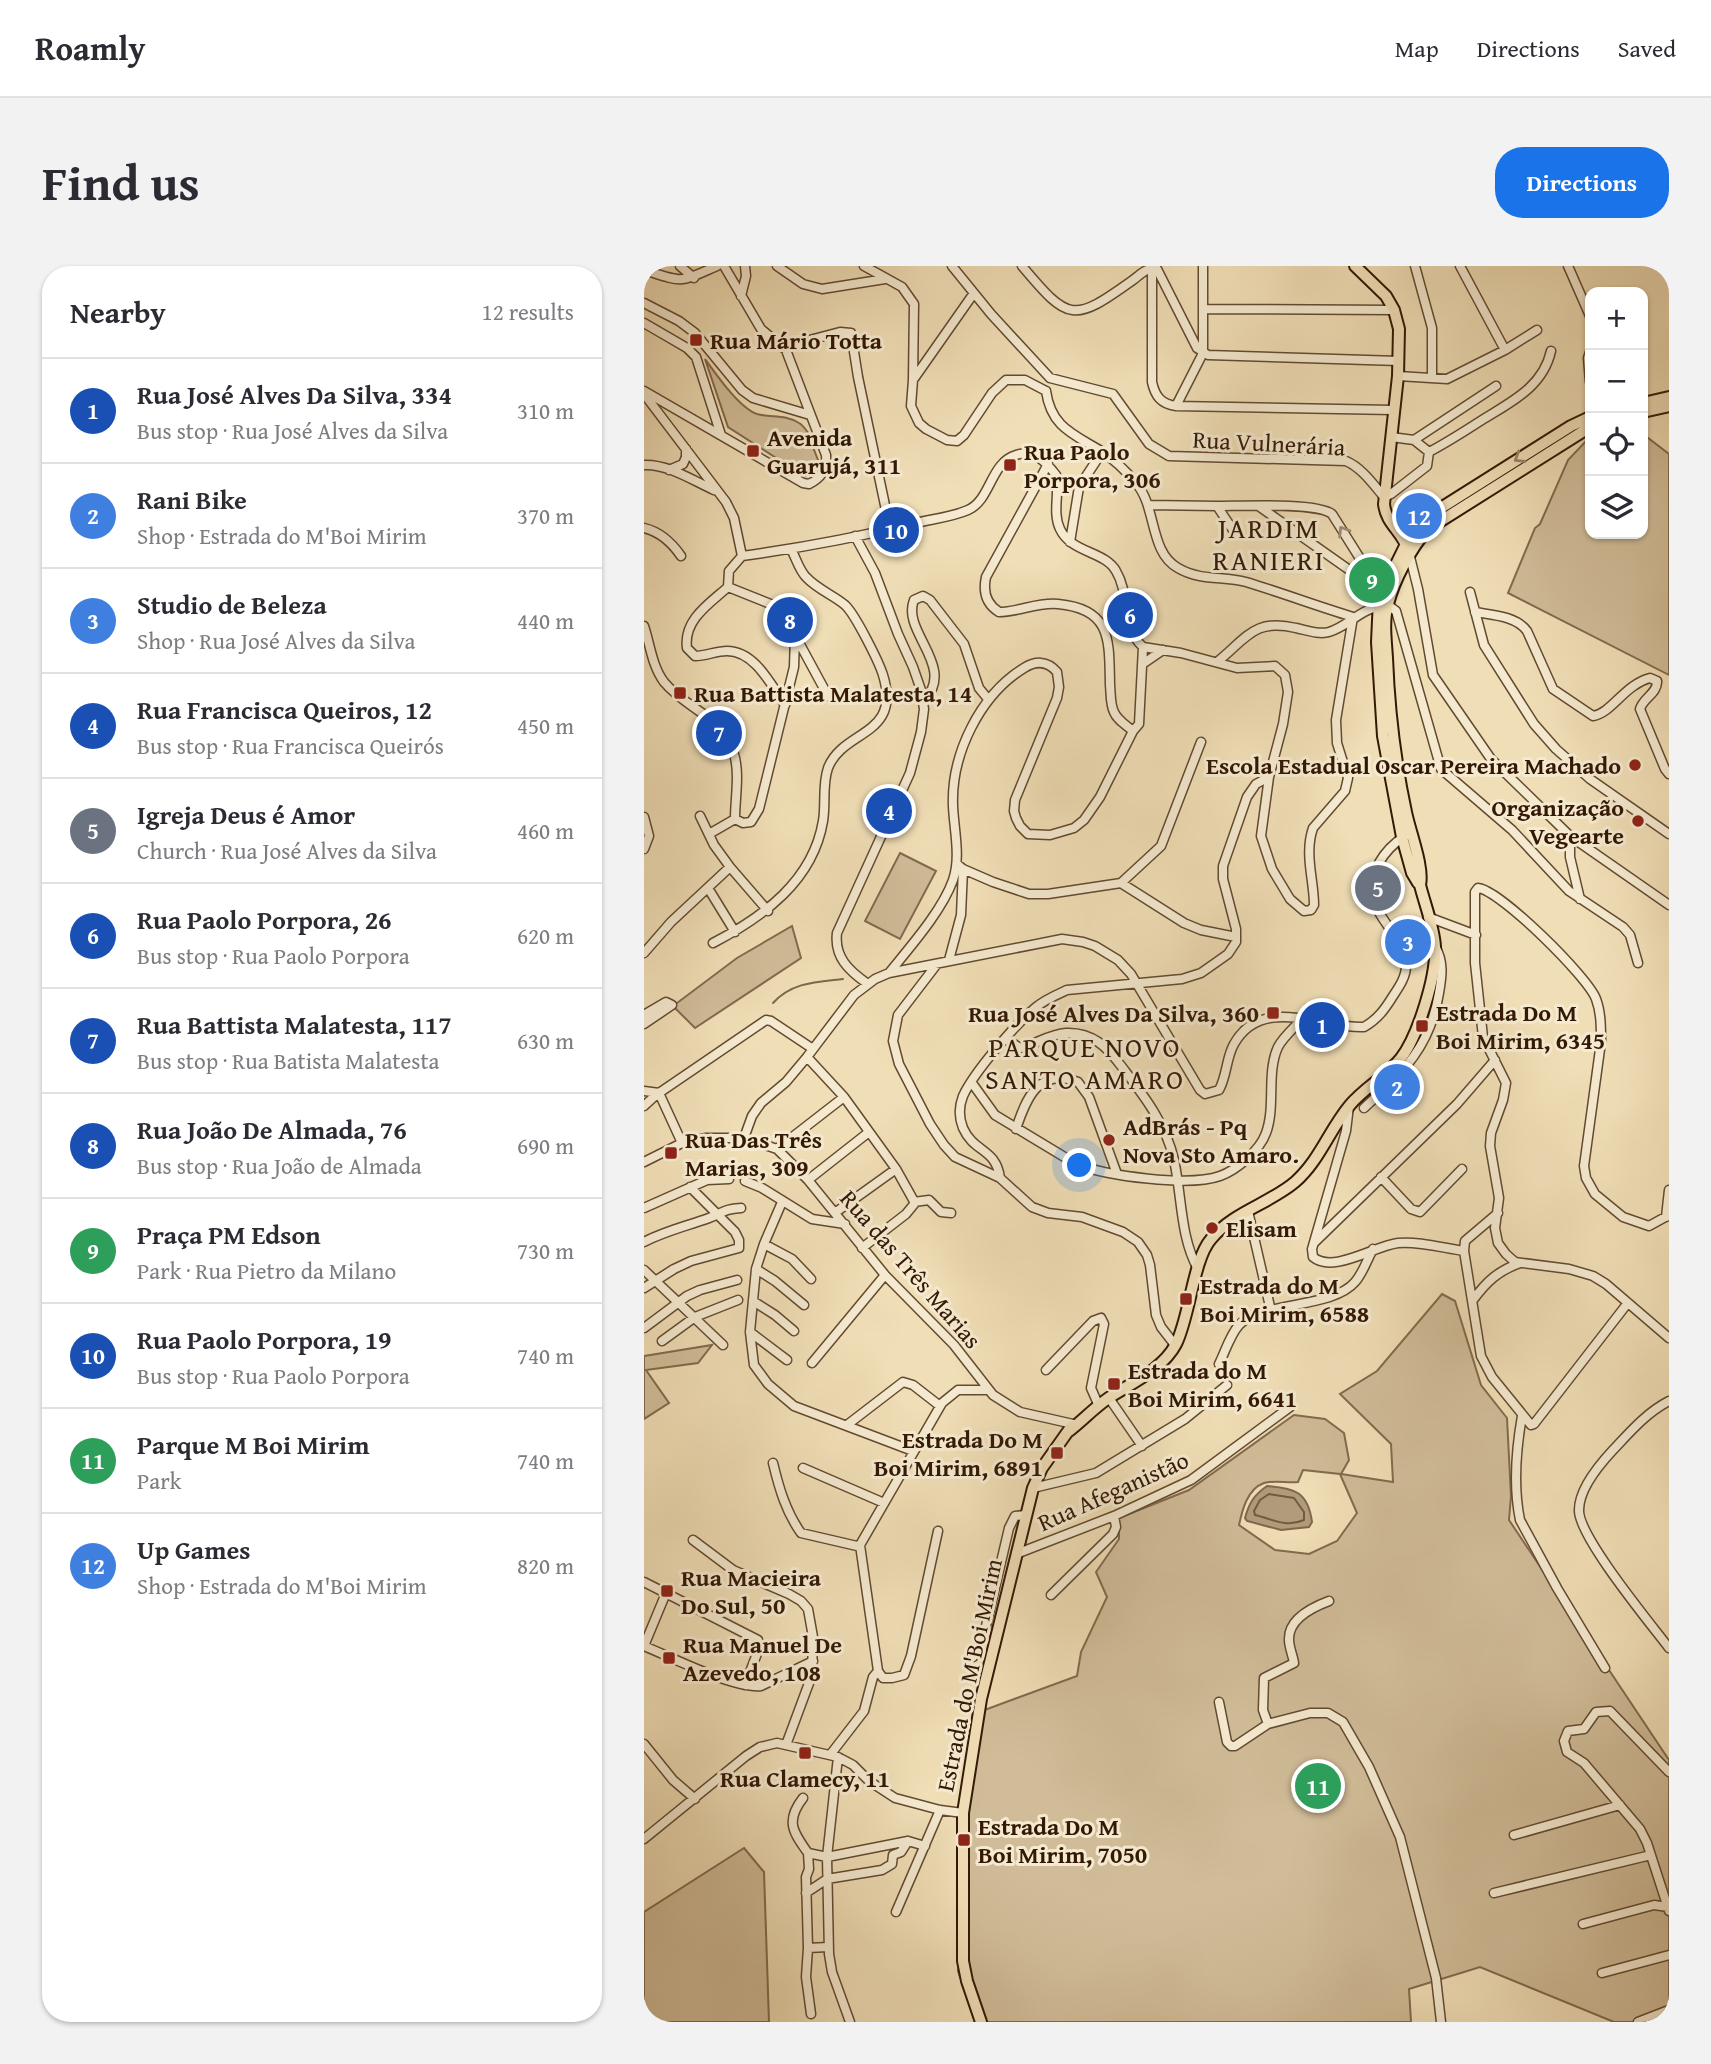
<!DOCTYPE html>
<html lang="en">
<head>
<meta charset="utf-8">
<style>
  body { margin:0; font-family:"Gentium Book Plus",serif; background:#f2f2f3; color:#2b2b33 }
  .controls { position:absolute; right:21px; top:21px; display:grid; overflow:hidden; border-radius:14px; box-shadow:0 2px 5px #0004 }
  .controls button { width:63px; height:63px; display:grid; place-items:center; padding:0; border:0; border-bottom:2px solid #e1e1e2; background:#fff; color:#2b2b33; font:35px sans-serif }
  .you { position:absolute; left:436px; top:900px; width:24px; height:24px; margin:-18px; border:5px solid #fff; border-radius:50%; background:#1a73e8; box-shadow:0 0 0 10px #1a73e833 }
  .badge { display:grid; place-items:center; width:46px; height:46px; border-radius:50%; background:#1a73e8; color:#fff; font-size:23px; font-weight:700 }
  .pin { position:absolute; translate:-50% -50%; border:4px solid #fff; box-shadow:0 2px 7px #0006 }
  .list { margin:0; padding:0; list-style:none }
  h2 { display:flex; justify-content:space-between; align-items:center; height:91px; margin:0; padding:0 28px; font-size:30px }
  h2 small { font-size:23px; font-weight:400; color:#7c7c81 }
  .list li { display:grid; grid-template-columns:46px 1fr auto; gap:21px; align-items:center; box-sizing:border-box; height:105px; padding:0 28px; border-top:2px solid #e1e1e2 }
  .list b { display:block; font-size:26px; white-space:nowrap }
  .list p { margin:0; font-size:23px; white-space:nowrap; color:#7c7c81 }
  .list em { font-size:23px; font-style:normal; color:#7c7c81 }
  .icon { flex:none; width:38px; height:38px; fill:none; stroke:currentColor; stroke-width:2; stroke-linecap:round; stroke-linejoin:round }
  .map { position:relative; flex:none; width:1025px; height:1756px; overflow:hidden; border-radius:28px }
  header { display:flex; align-items:center; gap:42px; box-sizing:border-box; height:98px; padding:0 35px; background:#fff; border-bottom:2px solid #e1e1e2 }
  header strong { font-size:33px }
  nav { display:flex; gap:38px; margin-inline-start:auto; font-size:24px }
  .intro { display:flex; align-items:center; justify-content:space-between; box-sizing:border-box; height:168px; padding:0 42px }
  h1 { margin:0; font-size:49px }
  .button { padding:18px 32px; border-radius:28px; background:#1a73e8; color:#fff; font-size:24px; font-weight:700 }
  main { display:flex; gap:42px; padding:0 42px }
  aside { flex:1; background:#fff; border-radius:28px; box-shadow:0 2px 5px #0004 }
  .map>svg:first-child { display:block }
  .green { fill:#d0bc98; stroke:#826a4e; stroke-width:2; fill-rule:evenodd }
  .water { fill:#b09b7a; stroke:#7e674b; stroke-width:2 }
  .lines { fill:none; stroke-linecap:round; stroke-linejoin:round }
  .shore { stroke:#725a40; stroke-width:2 }
  .stream { stroke:#7e674b; stroke-width:2 }
  .minor-casing { stroke:#624a31; stroke-width:11 }
  .major-casing { stroke:#331805; stroke-width:14 }
  .minor { stroke:#f5ead0; stroke-width:8 }
  .major { stroke:#f0deb6; stroke-width:10 }
  .oneway { stroke:#9b8566 }
  .oneway2 { stroke:#9e8c75 }
  .poi-dot { fill:#8f2418; stroke:#f5ead0; stroke-width:2.5 }
  .labels { text-anchor:middle; dominant-baseline:central; stroke-width:6; stroke-linejoin:round; paint-order:stroke }
  .poi-label { font-size:24px; font-weight:bold; fill:#331805; stroke:#f5ead0; text-anchor:start }
  .street-label { font-size:24px; fill:#331805; stroke:#f5ead0 }
  .quarter-label { font-size:28px; letter-spacing:2px; fill:#331805; stroke:#f5ead0 }
</style>
</head>
<body>
<header>
<strong>Roamly</strong>
<nav><a>Map</a><a>Directions</a><a>Saved</a></nav>
</header>
<div class="intro"><h1>Find us</h1><a class="button">Directions</a></div>
<main>
<aside>
<h2>Nearby<small>12 results</small></h2>
<ul class="list">
<li><span class="badge" style="background:#1a4fb4">1</span><div><b>Rua José Alves Da Silva, 334</b><p>Bus stop · Rua José Alves da Silva</p></div><em>310 m</em></li>
<li><span class="badge" style="background:#3f7fe0">2</span><div><b>Rani Bike</b><p>Shop · Estrada do M'Boi Mirim</p></div><em>370 m</em></li>
<li><span class="badge" style="background:#3f7fe0">3</span><div><b>Studio de Beleza</b><p>Shop · Rua José Alves da Silva</p></div><em>440 m</em></li>
<li><span class="badge" style="background:#1a4fb4">4</span><div><b>Rua Francisca Queiros, 12</b><p>Bus stop · Rua Francisca Queirós</p></div><em>450 m</em></li>
<li><span class="badge" style="background:#6b7280">5</span><div><b>Igreja Deus é Amor</b><p>Church · Rua José Alves da Silva</p></div><em>460 m</em></li>
<li><span class="badge" style="background:#1a4fb4">6</span><div><b>Rua Paolo Porpora, 26</b><p>Bus stop · Rua Paolo Porpora</p></div><em>620 m</em></li>
<li><span class="badge" style="background:#1a4fb4">7</span><div><b>Rua Battista Malatesta, 117</b><p>Bus stop · Rua Batista Malatesta</p></div><em>630 m</em></li>
<li><span class="badge" style="background:#1a4fb4">8</span><div><b>Rua João De Almada, 76</b><p>Bus stop · Rua João de Almada</p></div><em>690 m</em></li>
<li><span class="badge" style="background:#2e9e5b">9</span><div><b>Praça PM Edson</b><p>Park · Rua Pietro da Milano</p></div><em>730 m</em></li>
<li><span class="badge" style="background:#1a4fb4">10</span><div><b>Rua Paolo Porpora, 19</b><p>Bus stop · Rua Paolo Porpora</p></div><em>740 m</em></li>
<li><span class="badge" style="background:#2e9e5b">11</span><div><b>Parque M Boi Mirim</b><p>Park</p></div><em>740 m</em></li>
<li><span class="badge" style="background:#3f7fe0">12</span><div><b>Up Games</b><p>Shop · Estrada do M'Boi Mirim</p></div><em>820 m</em></li>
</ul>
</aside>
<div class="map">
<svg width="1025" height="1756" viewBox="0 0 1025 1756">
  <rect width="100%" height="100%" fill="#f0deb6"/>
  <filter id="stains"><feTurbulence type="fractalNoise" baseFrequency=".00286" numOctaves="4"/><feColorMatrix values="0 0 0 0 .2 0 0 0 0 .09 0 0 0 0 .02 0 0 0 .5 -.17"/></filter>
  <radialGradient id="worn" r=".72"><stop offset=".6" stop-color="#630" stop-opacity="0"/><stop offset="1" stop-color="#630" stop-opacity=".3"/></radialGradient>
  <path class="green" d="M61 93C72 108 95 142 113 148 127 152 141 148 155 157 162 161 163 168 169 172L167 176 174 194 170 205 162 210 151 204 84 161Z
    M999 168 1025 188V409L864 327 891 262 896 258 924 194 945 172 946 268H999Z
    M256 587 292 605 256 673 221 655Z
    M148 660 157 692 51 762 29 740 93 692Z
    M798 1028 811 1035 837 1119 863 1152 867 1230 865 1254 1025 1494V1756H970L836 1701 765 1723 767 1756H331L314 1705 319 1547 335 1446 433 1410 437 1386 463 1331 452 1306 475 1273V1252L545 1224 650 1149 681 1153 700 1167 705 1194 697 1208 749 1216 747 1178 696 1128 733 1105ZM659 1204 696 1208 713 1247 693 1275 665 1288 631 1284 595 1259C598 1245 603 1223 620 1217 629 1214 644 1217 654 1216Z
    M68 1079 54 1097 2 1104 25 1137 0 1153V1090Z
    M100 1582 120 1606 125 1756H0V1646Z"/>
  <path class="water" d="M623 1220C651 1222 664 1226 668 1256L665 1261 637 1264 603 1255 601 1252C605 1237 610 1229 623 1220Z"/>
  <g class="lines">
    <path class="shore" d="M625 1228 650 1232 660 1246V1254C642 1262 628 1253 611 1249L610 1245 616 1234Z"/>
    <path class="stream" d="M129 737C148 716 173 716 199 713"/>
    <defs>
      <path id="minor" d="M36 0 50 12
        M133 0 159 18 178 23 241 13
        M220 0 258 21 270 38 269 114
        M308 0 347 48 406 112 469 128 505 178 525 190 702 195C718 202 729 218 740 231L747 228 783 200 785 186
        M378 0C425 56 429 57 489 14 497 8 503 1 513 3L553 82 564 89 755 95
        M508 0V116C511 130 517 138 532 140L749 144
        M771 0 788 62V112
        M816 0 861 84
        M924 0 946 50
        M1024 0 1025 9
        M0 4C41 17 34 17 73 0
        M330 27 269 114 267 140 275 157 282 163 303 174 313 175 320 169 348 127 362 114H381L402 125
        M97 30 102 10 101 0
        M0 37 35 55 51 67 98 124 109 132 166 149
        M559 43 750 44
        M0 57 43 82 52 91 77 169
        M139 81 196 66 207 67 214 111 246 263
        M946 86 944 92 946 116
        M754 110 803 113 861 84 893 64
        M0 125 159 217 165 218C178 212 183 203 182 189L142 84 117 63 80 0
        M402 125C407 161 429 168 457 185 469 193 483 206 492 217 513 241 505 286 534 302 556 315 579 310 602 316 638 327 673 340 709 351
        M0 128 82 236 90 252 98 290
        M532 140 559 87V0
        M747 171 770 174 852 120
        M770 174 785 186C804 176 821 165 838 154 867 136 899 121 907 85
        M404 198 342 311C339 325 342 338 355 346 375 346 393 336 414 338 468 343 465 374 466 419 467 428 466 438 470 446 473 454 482 459 489 465
        M0 199C24 198 48 214 70 224
        M25 204 39 198 42 191V183
        M504 239 573 240 591 267
        M573 240C596 240 673 236 688 248L722 302 743 316
        M616 241 738 327
        M0 262C17 266 28 277 37 290
        M211 270 231 307 254 368 269 401 277 424 280 443 277 466 266 507 193 667C190 691 205 705 224 718
        M426 276 435 221 458 186
        M98 290C156 282 215 271 272 257 288 253 308 251 324 244 347 234 346 197 372 189 390 183 402 196 412 209 416 227 408 246 416 263 427 287 461 285 472 305 487 330 476 360 499 381L537 387 593 402 631 400 641 409 644 426 639 458 625 511 617 570 628 603 646 633 660 645 667 644 670 639C670 614 660 588 669 562L701 525 704 512 693 477 692 454 709 351
        M766 291 774 323 789 409 847 493 926 570 1025 639
        M84 321 129 339 141 351 151 370 150 401 115 543 107 556 99 557 91 553
        M84 321C66 337 39 354 43 382L51 390C62 390 72 385 83 385 111 385 127 419 141 439
        M84 321 85 305 98 290
        M826 326 840 379 890 458 912 483 946 513 1025 568
        M831 346C848 349 872 350 883 365L909 423 949 450C968 447 980 419 1006 412L1013 415C1014 427 999 432 996 443L1021 503 1025 508
        M0 360C6 378 8 400 20 416 43 444 78 449 90 488 96 508 91 532 91 553
        M152 371 184 430
        M573 396C603 372 610 352 652 362 662 364 675 369 685 366 706 360 716 341 744 339L752 345 797 503 868 564 925 625 979 661 986 669 994 697
        M500 397 519 384
        M280 435C313 400 257 366 270 334L279 330 286 334 320 378 335 422 344 433
        M56 550 70 579 86 601 124 645
        M0 551 5 570 0 583
        M65 568 91 553
        M926 570V591L936 633
        M313 598 319 603 349 616 385 628H404L477 617 517 580 557 476
        M477 617 540 657 557 664 592 671
        M64 622 91 666
        M784 651 832 669
        M69 677C119 651 169 615 179 555 182 538 178 519 184 502 199 463 258 471 239 409 235 396 211 348 201 339 189 329 173 323 162 311 155 304 152 292 147 283
        M0 687 27 656 86 601
        M305 694 317 649 319 603
        M293 698 254 749 249 775 255 798 286 858 300 879 311 891 356 912 388 941 404 947 438 951 479 966 494 976 503 989 506 999 512 1049 517 1061 531 1079
        M245 707C266 681 298 645 309 614 317 591 310 564 309 540 307 488 336 429 380 402 391 395 403 394 413 406L415 421 413 432 371 534 370 545 372 552 376 560 384 568 406 569 430 562 440 554 456 531 489 465 495 458 499 381
        M0 749 22 736 28 739 0 758
        M362 773 376 782C392 778 406 768 422 767 449 766 463 781 478 801 500 830 522 858 530 894 538 930 536 971 554 1003
        M163 791 200 831 252 903 271 937 262 948 218 982
        M328 817 351 849 432 898C463 910 545 921 576 910 593 904 616 884 622 867 632 840 622 807 634 781 639 771 651 761 659 752
        M0 825 15 827 122 754 127 755 169 783
        M15 827 38 877
        M0 840 14 827
        M705 840 702 865 668 983 669 991C689 1008 730 980 754 977 775 975 799 982 820 985L821 975 854 947
        M720 842C759 806 786 782 795 727 798 710 800 696 791 680
        M372 863C382 833 394 801 434 816L445 831 473 908
        M100 872 108 850 117 837 142 816 163 791 210 729 231 713 245 707 418 673 439 676 451 680 474 694 487 708 556 824 561 828 575 824C583 810 582 792 590 778 618 728 678 763 720 761 734 753 741 743 749 730 755 721 762 711 762 700 762 663 707 642 735 597 741 586 750 577 761 570
        M133 883 200 831
        M0 896 38 877 61 872H100L133 883 164 914 241 1009 310 1079 349 1129 376 1146 429 1158
        M737 911 767 943 776 946 818 903
        M356 912C352 882 330 887 319 862 315 852 315 840 319 830 330 806 370 760 391 742 400 734 412 729 423 724L538 713 557 707 584 688 592 676V663L579 613V600L603 531 612 518 625 511
        M164 914 225 866
        M101 915 118 922 168 953 201 958
        M138 936 120 978 112 1003 106 1066 110 1099 124 1118 150 1140 269 1185
        M270 936 285 934 297 946 307 947
        M0 942 63 914 85 913
        M604 945 627 1045
        M192 946 252 903
        M1025 949 1005 960 979 951 951 928 942 912 940 900 957 776C957 761 957 746 952 733 944 711 856 624 834 622L831 626V697L839 771 862 817 859 834 847 867 846 880 855 932 851 962 854 977 862 988 871 996 925 1003 949 1010 962 1018 1025 1072
        M1022 951 1025 924
        M0 976C21 965 43 960 65 952 79 947 79 943 97 942
        M671 976 813 838 851 794
        M120 978 148 993 167 1013
        M820 985 837 1090 848 1111 887 1159 890 1158 983 1038
        M112 1003 131 1015 160 1039
        M0 1004 79 1079
        M0 1022 30 1003 47 995 95 982V974L91 966 46 921
        M829 1034C843 1015 854 1005 876 997
        M109 1035 131 1049 150 1065
        M0 1062 43 1030 56 1024 93 1014
        M106 1066 143 1094
        M18 1075 51 1051 94 1034
        M168 1097 241 1009
        M575 1098C581 1086 586 1069 595 1059 617 1035 688 1043 711 1016 719 1007 723 994 729 983
        M402 1104 449 1055 457 1052 460 1058 447 1122 454 1138
        M465 1132 498 1180
        M1025 1135C1002 1147 986 1166 969 1184 955 1199 935 1223 935 1244 934 1270 1006 1357 1025 1382
        M878 1150C872 1184 869 1220 876 1254L913 1322 961 1402
        M203 1159 259 1116 269 1119 296 1140
        M129 1197C135 1222 142 1246 157 1267L213 1280 216 1279 298 1137 314 1124H344
        M159 1202 240 1237
        M389 1222 452 1207 541 1153 583 1119
        M49 1274 89 1304 145 1328 157 1335 164 1343 169 1371 168 1409 142 1479
        M216 1279 234 1405 239 1412H248L260 1409 267 1390 294 1265
        M372 1288 470 1250 547 1214 646 1141
        M0 1316 114 1374V1385L101 1419
        M407 1329 469 1268 472 1261 470 1250
        M0 1380C27 1391 90 1423 117 1420L169 1395
        M0 1380 22 1327
        M329 1391 342 1360 365 1262 371 1250 381 1249
        M575 1436 583 1476 587 1480H591L624 1458 666 1447H684L699 1456 725 1501 756 1571 792 1712 797 1756
        M624 1458 619 1444 620 1412 650 1397C649 1390 645 1381 645 1374 644 1353 669 1341 685 1335
        M0 1478 29 1514 51 1533
        M186 1489 220 1445 229 1411 234 1405
        M194 1491 183 1591 185 1688 188 1706 206 1756
        M1025 1506 966 1445 952 1446 940 1463 924 1465 920 1475 923 1486 940 1497 996 1563 1003 1577 1025 1645
        M159 1532C141 1555 149 1566 164 1587
        M870 1569 976 1539
        M0 1573 102 1490 116 1481 133 1477 194 1491 209 1499 225 1515 251 1532 296 1544 319 1547
        M162 1627 183 1613 238 1604 248 1598 249 1589 257 1586 264 1575
        M850 1627 1007 1589
        M252 1646 296 1544
        M939 1658 1010 1639 1024 1641
        M164 1682 162 1611 165 1603 164 1587 183 1591 264 1575 281 1580
        M958 1707 1025 1689
        M167 1748 162 1711 164 1682 184 1681
        M994 1756 1025 1744"/>
      <path id="major" d="M711 0 742 30 750 44 755 63 754 110 740 238C742 258 759 266 764 284
        M999 137 1025 131
        M999 146 1025 140
        M774 617 768 607 758 571 739 470 733 376 735 333 762 278 789 247 927 160 946 151
        M425 1165C439 1154 451 1141 466 1131 488 1117 519 1103 532 1078 546 1050 549 994 567 973 589 946 625 938 651 916 676 894 685 864 706 839 721 821 743 810 757 792 774 770 793 709 791 681 790 661 781 639 776 619 780 601 766 566 762 546 751 495 745 444 743 392 742 375 739 355 744 338 750 314 767 282 784 263L946 161
        M337 1756 323 1715 319 1695V1547L337 1433 389 1222 398 1202 427 1161"/>
    </defs>
    <use href="#minor" class="minor-casing"/>
    <use href="#major" class="major-casing"/>
    <use href="#minor" class="minor"/>
    <use href="#major" class="major"/>
  </g>
  <defs><path id="oneway-chevron" d="M-2-3.5L2.5 0L-2 3.5" fill="none" stroke-width="1.6" stroke-linecap="round" stroke-linejoin="round" transform="scale(1.75)"/></defs>
  <use class="oneway" href="#oneway-chevron" transform="translate(875 192) rotate(148)"/>
  <use class="oneway2" href="#oneway-chevron" transform="translate(699 265) rotate(-122)"/>
  <g class="poi-dot">
    <rect x="45" y="67" width="14" height="14" rx="3.5"/>
    <rect x="102" y="178" width="14" height="14" rx="3.5"/>
    <rect x="359" y="192" width="14" height="14" rx="3.5"/>
    <rect x="29" y="420" width="14" height="14" rx="3.5"/>
    <circle cx="991" cy="499" r="7"/>
    <circle cx="994" cy="555" r="7"/>
    <rect x="622" y="740" width="14" height="14" rx="3.5"/>
    <rect x="771" y="753" width="14" height="14" rx="3.5"/>
    <circle cx="465" cy="874" r="7"/>
    <rect x="20" y="880" width="14" height="14" rx="3.5"/>
    <circle cx="568" cy="962" r="7"/>
    <rect x="535" y="1026" width="14" height="14" rx="3.5"/>
    <rect x="463" y="1111" width="14" height="14" rx="3.5"/>
    <rect x="406" y="1180" width="14" height="14" rx="3.5"/>
    <rect x="16" y="1318" width="14" height="14" rx="3.5"/>
    <rect x="18" y="1385" width="14" height="14" rx="3.5"/>
    <rect x="154" y="1480" width="14" height="14" rx="3.5"/>
    <rect x="313" y="1567" width="14" height="14" rx="3.5"/>
  </g>
  <g class="labels">
    <g class="poi-label">
      <text x="66" y="74">Rua Mário Totta</text>
      <text x="123" y="171">Avenida<tspan x="123" dy="28">Guarujá, 311</tspan></text>
      <text x="380" y="185">Rua Paolo<tspan x="380" dy="28">Porpora, 306</tspan></text>
      <text x="50" y="427">Rua Battista Malatesta, 14</text>
      <text x="977" y="499" text-anchor="end">Escola Estadual Oscar Pereira Machado</text>
      <text x="980" y="541" text-anchor="end">Organização<tspan x="980" dy="28">Vegearte</tspan></text>
      <text x="792" y="746">Estrada Do M<tspan x="792" dy="28">Boi Mirim, 6345</tspan></text>
      <text x="615" y="747" text-anchor="end">Rua José Alves Da Silva, 360</text>
      <text x="479" y="860">AdBrás - Pq<tspan x="479" dy="28">Nova Sto Amaro.</tspan></text>
      <text x="41" y="873">Rua Das Três<tspan x="41" dy="28">Marias, 309</tspan></text>
      <text x="582" y="962">Elisam</text>
      <text x="556" y="1019">Estrada do M<tspan x="556" dy="28">Boi Mirim, 6588</tspan></text>
      <text x="484" y="1104">Estrada do M<tspan x="484" dy="28">Boi Mirim, 6641</tspan></text>
      <text x="399" y="1173" text-anchor="end">Estrada Do M<tspan x="399" dy="28">Boi Mirim, 6891</tspan></text>
      <text x="37" y="1311">Rua Macieira<tspan x="37" dy="28">Do Sul, 50</tspan></text>
      <text x="39" y="1378">Rua Manuel De<tspan x="39" dy="28">Azevedo, 108</tspan></text>
      <text x="161" y="1512" text-anchor="middle">Rua Clamecy, 11</text>
      <text x="334" y="1560">Estrada Do M<tspan x="334" dy="28">Boi Mirim, 7050</tspan></text>
    </g>
    <g class="street-label">
      <text transform="translate(625 177) rotate(3)">Rua Vulnerária</text>
      <text transform="translate(267 1003) rotate(49)">Rua das Três Marias</text>
      <text transform="translate(469 1225) rotate(-24)">Rua Afeganistão</text>
      <text transform="translate(325 1409) rotate(-78)">Estrada do M'Boi Mirim</text>
    </g>
    <g class="quarter-label">
      <text x="625" y="261">JARDIM<tspan x="625" dy="32">RANIERI</tspan></text>
      <text x="441" y="780">PARQUE NOVO<tspan x="441" dy="32">SANTO AMARO</tspan></text>
    </g>
  </g>
  <rect width="100%" height="100%" filter="url(#stains)"/>
  <rect width="100%" height="100%" fill="url(#worn)"/>
</svg>
<div class="controls">
<button>+</button>
<button>−</button>
<button><svg class="icon" aria-label="locate" viewBox="0 0 24 24"><circle cx="12" cy="12" r="6"/><path d="M12 2v4M12 18v4M2 12h4M18 12h4"/></svg></button>
<button><svg class="icon" aria-label="layers" viewBox="0 0 24 24"><path d="M12 4l9 5-9 5-9-5zM3 14l9 5 9-5"/></svg></button>
</div>
<div class="you"></div>
<div class="pin badge" style="left:678px;top:759px;background:#1a4fb4">1</div>
<div class="pin badge" style="left:753px;top:821px;background:#3f7fe0">2</div>
<div class="pin badge" style="left:764px;top:676px;background:#3f7fe0">3</div>
<div class="pin badge" style="left:245px;top:545px;background:#1a4fb4">4</div>
<div class="pin badge" style="left:734px;top:622px;background:#6b7280">5</div>
<div class="pin badge" style="left:486px;top:349px;background:#1a4fb4">6</div>
<div class="pin badge" style="left:75px;top:467px;background:#1a4fb4">7</div>
<div class="pin badge" style="left:146px;top:354px;background:#1a4fb4">8</div>
<div class="pin badge" style="left:728px;top:314px;background:#2e9e5b">9</div>
<div class="pin badge" style="left:252px;top:264px;background:#1a4fb4">10</div>
<div class="pin badge" style="left:674px;top:1520px;background:#2e9e5b">11</div>
<div class="pin badge" style="left:775px;top:250px;background:#3f7fe0">12</div>
</div>
</main>
</body>
</html>
